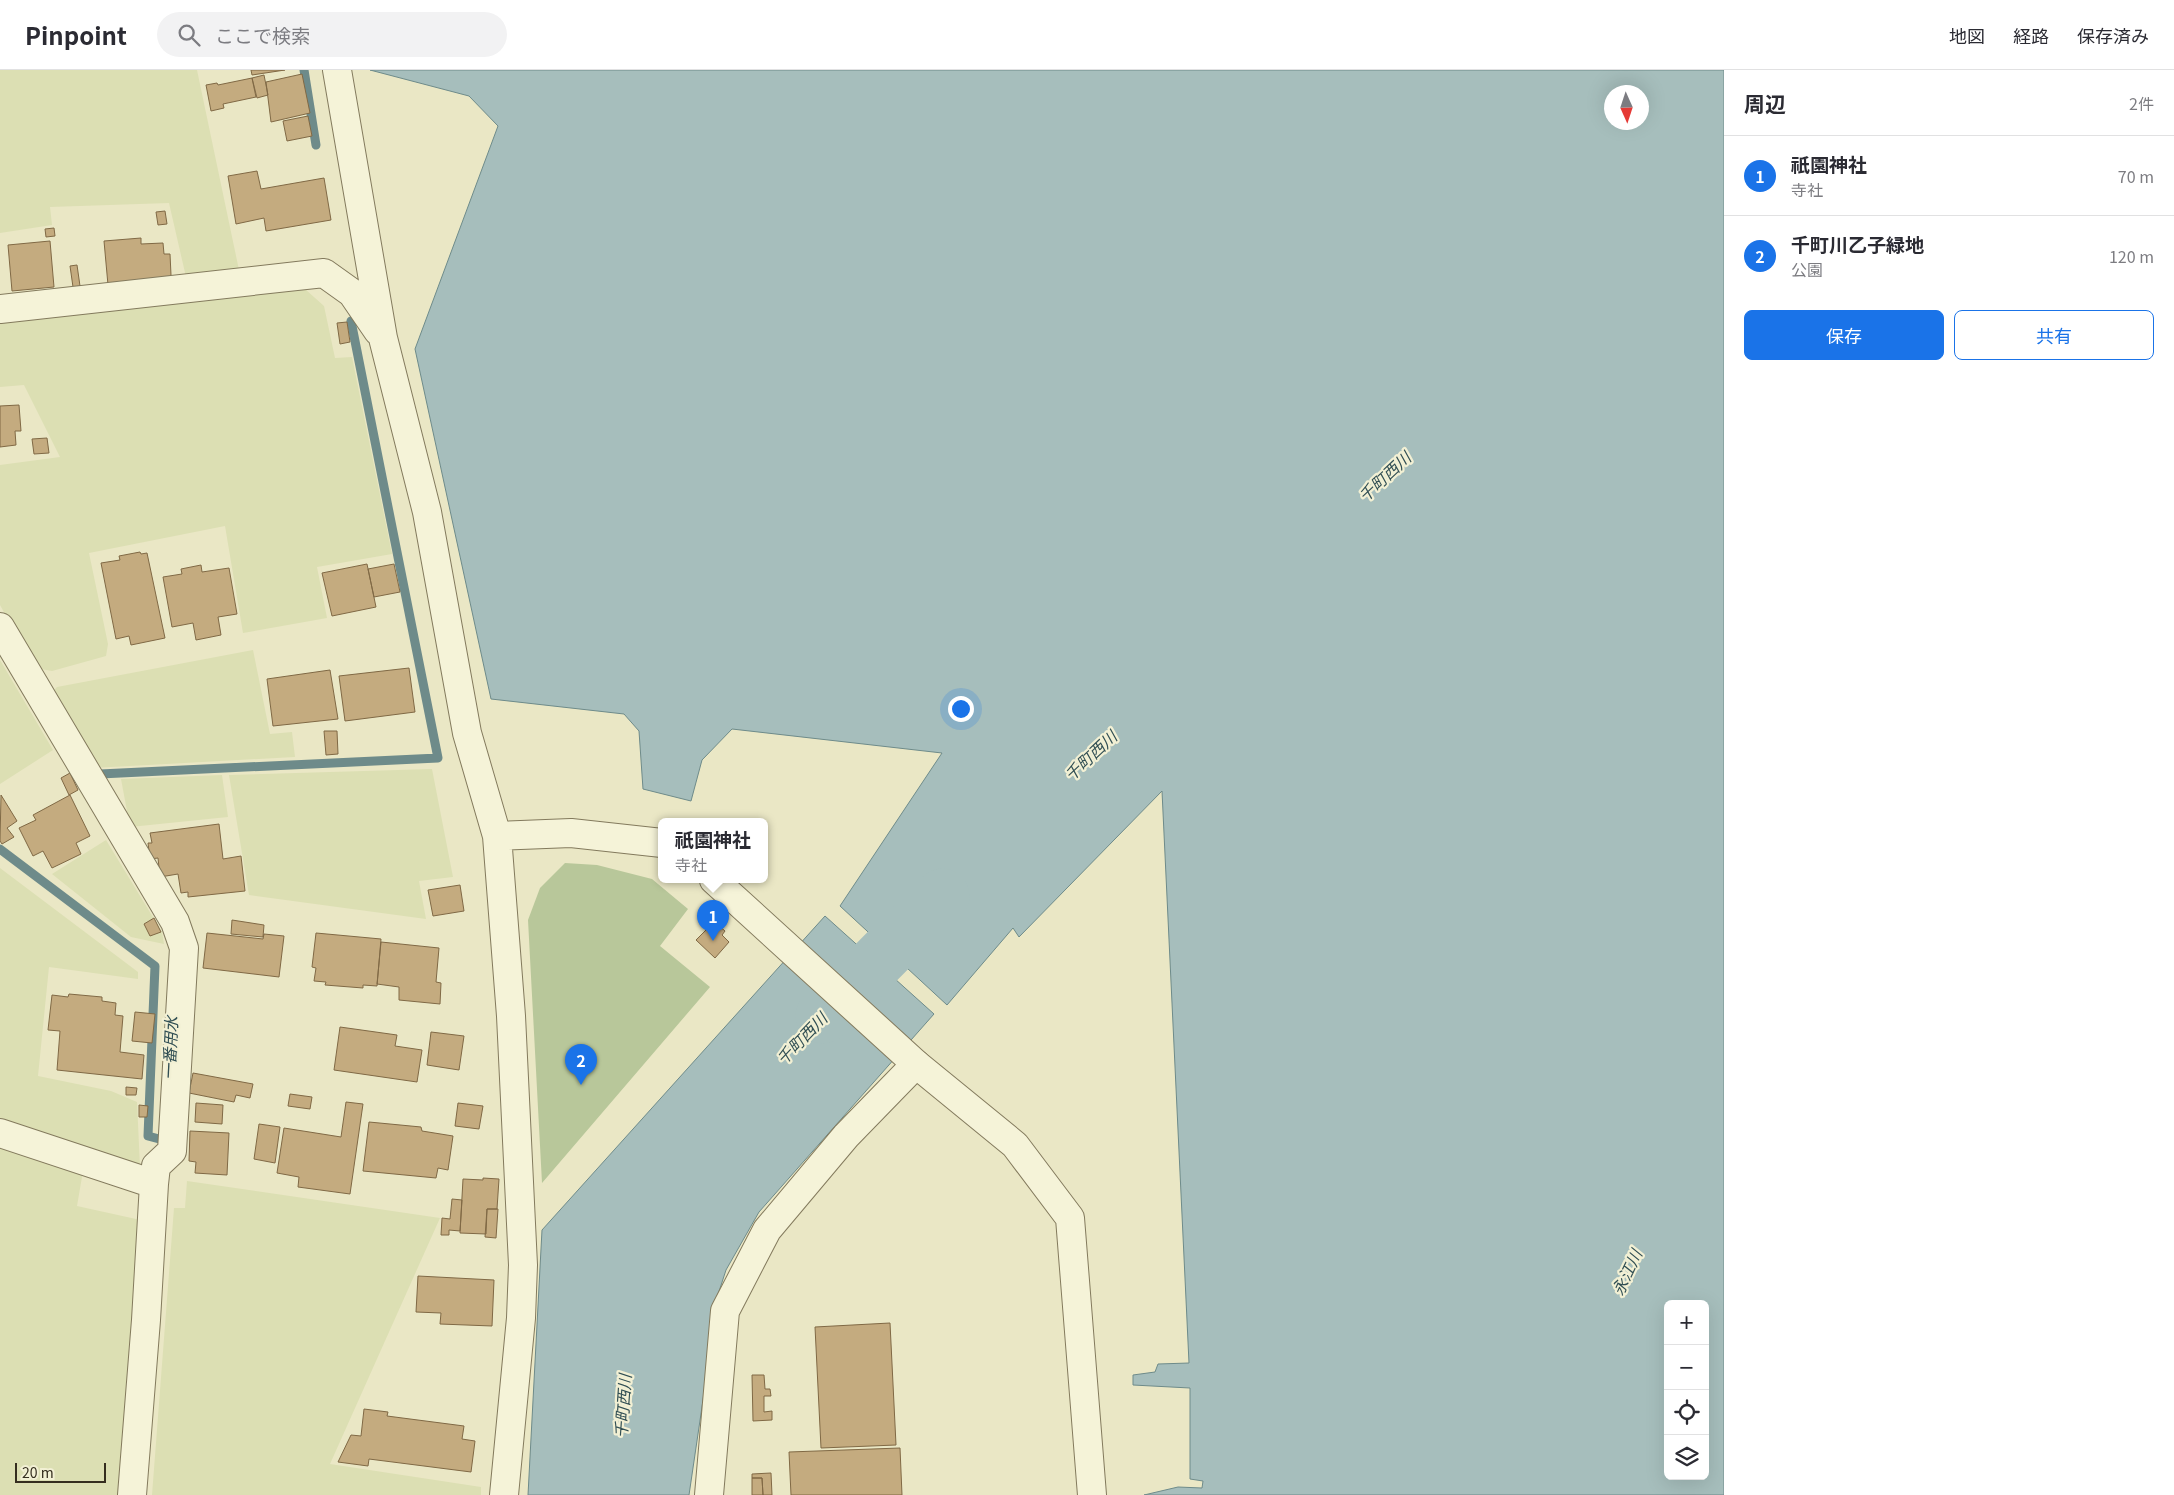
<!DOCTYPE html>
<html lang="ja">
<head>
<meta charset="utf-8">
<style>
  body { margin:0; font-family:Georgia,"Noto Sans JP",serif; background:#f2f2f3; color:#2b2b33 }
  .controls { position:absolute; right:15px; bottom:15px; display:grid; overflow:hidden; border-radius:8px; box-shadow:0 5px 20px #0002 }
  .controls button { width:45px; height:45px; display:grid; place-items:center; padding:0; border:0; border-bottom:1px solid #e1e1e2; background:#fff; color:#2b2b33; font:25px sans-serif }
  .compass { position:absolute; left:1604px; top:15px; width:45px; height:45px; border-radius:50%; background:#fff; box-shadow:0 5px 20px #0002; rotate:177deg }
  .scale { position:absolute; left:15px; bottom:12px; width:91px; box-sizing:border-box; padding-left:5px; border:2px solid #352e1f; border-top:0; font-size:14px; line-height:18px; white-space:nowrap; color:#352e1f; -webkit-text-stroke:4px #f2f0d4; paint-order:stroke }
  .you { position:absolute; left:960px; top:638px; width:18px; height:18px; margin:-12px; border:4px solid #fff; border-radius:50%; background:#1a73e8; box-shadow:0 0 0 8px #1a73e833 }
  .badge { display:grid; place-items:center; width:32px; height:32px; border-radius:50%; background:#1a73e8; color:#fff; font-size:16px; font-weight:700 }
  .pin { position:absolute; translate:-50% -41px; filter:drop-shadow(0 1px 2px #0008) }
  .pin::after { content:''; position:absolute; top:26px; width:18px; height:15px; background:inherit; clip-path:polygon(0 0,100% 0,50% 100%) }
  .popup { position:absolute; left:658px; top:748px; width:110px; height:65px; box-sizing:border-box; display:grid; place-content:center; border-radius:8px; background:#fff; filter:drop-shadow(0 1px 4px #0005); font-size:16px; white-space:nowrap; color:#7c7c81 }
  .popup b { font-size:19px; color:#2b2b33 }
  .popup::after { content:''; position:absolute; left:50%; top:100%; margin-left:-10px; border:10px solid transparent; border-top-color:#fff }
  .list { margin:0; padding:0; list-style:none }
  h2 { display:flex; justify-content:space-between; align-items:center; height:65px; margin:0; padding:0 20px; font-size:21px }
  h2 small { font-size:16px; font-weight:400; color:#7c7c81 }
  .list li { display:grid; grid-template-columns:32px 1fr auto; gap:15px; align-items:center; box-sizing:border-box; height:80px; padding:0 20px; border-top:1px solid #e1e1e2 }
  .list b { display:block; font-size:19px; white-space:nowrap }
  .list p { margin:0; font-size:16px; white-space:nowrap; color:#7c7c81 }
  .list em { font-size:16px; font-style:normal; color:#7c7c81 }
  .actions { display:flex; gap:10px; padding:15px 20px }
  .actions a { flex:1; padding:11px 0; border:1px solid #1a73e8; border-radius:8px; text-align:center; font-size:18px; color:#1a73e8 }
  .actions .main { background:#1a73e8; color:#fff }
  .icon { flex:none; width:28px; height:28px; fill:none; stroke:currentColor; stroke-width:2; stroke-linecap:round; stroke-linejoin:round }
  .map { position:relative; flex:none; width:1724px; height:1425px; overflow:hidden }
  header { display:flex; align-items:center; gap:30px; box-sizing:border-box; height:70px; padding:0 25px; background:#fff; border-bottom:1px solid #e1e1e2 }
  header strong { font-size:24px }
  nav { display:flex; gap:28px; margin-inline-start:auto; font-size:18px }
  .search { width:350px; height:45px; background:#f2f2f3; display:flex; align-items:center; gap:12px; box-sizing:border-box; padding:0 18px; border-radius:28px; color:#7c7c81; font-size:19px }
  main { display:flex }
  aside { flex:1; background:#fff }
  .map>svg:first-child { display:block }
  .farmland { fill:#dcdfb3 }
  .green { fill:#b8c79a }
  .water { fill:#a6bebc; stroke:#6e8b8a; fill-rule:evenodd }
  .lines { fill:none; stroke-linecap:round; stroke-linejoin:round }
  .stream { stroke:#6e8b8a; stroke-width:9 }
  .river { stroke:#a6bebc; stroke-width:55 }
  .building { fill:#c4ab7f; stroke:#806945 }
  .minor-casing { stroke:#837a5d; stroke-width:30 }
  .tertiary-casing { stroke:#837a5d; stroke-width:30 }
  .minor { stroke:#f5f3d8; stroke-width:28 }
  .tertiary { stroke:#f5f3d8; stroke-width:28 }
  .labels { text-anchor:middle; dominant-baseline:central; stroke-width:4.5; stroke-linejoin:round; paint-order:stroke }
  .water-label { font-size:16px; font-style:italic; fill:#304e53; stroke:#f2f0d4 }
</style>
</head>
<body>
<header>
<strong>Pinpoint</strong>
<div class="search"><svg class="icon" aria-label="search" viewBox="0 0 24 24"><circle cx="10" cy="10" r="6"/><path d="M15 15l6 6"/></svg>ここで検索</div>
<nav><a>地図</a><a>経路</a><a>保存済み</a></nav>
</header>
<main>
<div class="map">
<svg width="1724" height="1425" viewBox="0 0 1724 1425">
  <rect width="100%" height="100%" fill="#eae7c5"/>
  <path class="farmland" d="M0 0H197L239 200 186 207 169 133 50 137 52 155 0 163Z
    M305 219 324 236 335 288 352 287 392 484 317 497 327 548 243 563 225 456 89 483 108 574 106 586 52 601 35 598 0 535V395L60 387 24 315 0 317V249Z
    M253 580 270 664 292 662 295 687 93 698 51 623 57 617Z
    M0 590 53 680 0 714Z
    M432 699 453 807 419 811 426 849 249 825 229 705Z
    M222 705 228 747 130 757 121 709Z
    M106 770 162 862 164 874 131 867 52 804Z
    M0 798 138 902V909L49 897 38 1006 111 1021 137 1032 140 1097 0 1049Z
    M0 1071 83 1101 77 1136 145 1151 124 1425H0Z
    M187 1111 440 1148 330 1394 481 1417V1425H152L174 1138H185Z"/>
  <path class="green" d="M565 793 597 795 652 809 688 839 660 876 710 917 542 1113 528 850 540 818Z"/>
  <path class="water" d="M370 0H1724V1425H1144L1178 1417 1202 1418 1203 1411 1190 1409V1318L1133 1315V1305L1155 1302 1158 1294 1189 1293 1162 721 1019 867 1013 858 947 935 840 836 942 683 732 659 702 690 691 731 643 719 639 661 624 644 491 629 415 279 498 56 469 26ZM1612 22H1642V52H1612ZM1668 1234H1705V1406H1668Z
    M825 846 934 944 759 1142 726 1200 712 1243 707 1303 689 1425H528L542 1160Z"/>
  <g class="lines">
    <path class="stream" d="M304 0 316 75
      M100 704 438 688 351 251
      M0 779 155 896 148 1066 163 1070"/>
    <path class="river" d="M823 946 942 826"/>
  </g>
  <path class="building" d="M251 0H285L252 5Z
    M302 4 310 43 271 52 266 12Z
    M264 5 268 25 257 28 252 8Z
    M252 8 256 27 223 34 224 38 211 41 206 15 217 13 218 15Z
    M308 46 312 66 287 71 283 51Z
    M257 101 261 119 324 108 331 150 266 161 264 148 236 154 228 106Z
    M165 141 167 154 158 155 156 142Z
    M54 158 55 166 46 167 45 159Z
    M141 168V174L163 173 164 184H170L171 205 167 210 108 215 104 171Z
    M50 171 54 217 12 221 8 175Z
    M77 195 80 216 73 217 70 196Z
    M347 252 350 272 340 274 337 253Z
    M19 335 21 361H15L16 375 0 377V336Z
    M47 368 49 383 34 384 32 369Z
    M140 482 141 484 147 483 165 568 131 575 129 566 116 569 101 493 120 490 119 486Z
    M367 494 376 537 332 546 322 503Z
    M394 494 400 522 374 527 368 499Z
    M201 495 202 502 229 498 237 544 218 547 221 565 196 570 193 553 172 557 163 507 182 504 181 499Z
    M409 598 415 642 345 651 339 606Z
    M330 600 338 649 273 656 267 609Z
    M324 661H337L338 684 326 685Z
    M70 703 78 720 69 725 61 708Z
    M1 725 17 751 7 758 14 767 2 774 0 771Z
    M70 725 90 766 76 773 81 784 52 798 43 781 33 786 19 758 36 750 33 745Z
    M219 754 223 789 241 786 245 821 188 827V822L181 823 178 804 160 807 158 788 150 789 148 773H152L150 763Z
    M460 815 464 841 433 846 428 820Z
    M154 848 161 862 150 866 144 854Z
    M232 850 264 855 263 867 231 864Z
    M712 854 716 857 718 855 725 861 722 865 729 872 715 888 696 870Z
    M207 863 263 869 264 864 284 866 279 907 203 898Z
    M316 863 381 869 377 916 363 915V918L325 915 326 912 314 911 316 898 312 897Z
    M381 872 439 878 436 912 441 913 440 934 399 930V917L377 914Z
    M69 924 102 927V931L116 933 115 945 123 946 120 982 144 985 142 1009 57 1000 60 961 48 960 52 925 68 927Z
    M135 942 155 944 152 973 132 971Z
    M340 957 397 965 395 976 422 980 417 1012 334 1000Z
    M431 962 464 966 459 1000 427 995Z
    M193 1003 253 1014 250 1028 236 1025 234 1032 189 1023Z
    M126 1017 137 1018 136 1025H126Z
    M290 1024 312 1027 310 1039 288 1036Z
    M346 1032 363 1034 350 1124 298 1117 299 1107 277 1103 284 1058 341 1067Z
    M196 1033 223 1035 222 1054 195 1052Z
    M458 1033 483 1036 479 1059 455 1056Z
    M139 1035 148 1036 147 1047H139Z
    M369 1052 421 1057 422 1061 453 1066 448 1100 438 1098 436 1108 363 1101Z
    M259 1054 280 1057 275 1093 254 1089Z
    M190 1061 229 1063 227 1105 195 1103 196 1092 189 1091Z
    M483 1108 499 1109 497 1139H487L486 1164 460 1163 463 1109 483 1110Z
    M452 1129 462 1130 460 1161 449 1160V1165H441L442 1148 450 1149Z
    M487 1139H498L496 1168 485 1167Z
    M418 1206 494 1210 492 1256 440 1254 441 1243 416 1242Z
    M890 1253 896 1375 821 1378 815 1257Z
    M752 1305H764L765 1319H770L771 1326H764V1342L772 1341V1350L753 1351Z
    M364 1339 388 1342 387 1346 464 1356 462 1369 475 1371 471 1402 369 1389 368 1396 338 1392 351 1365 361 1366Z
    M900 1378 902 1425H791L789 1382Z
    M771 1403 772 1425H763L762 1408H752V1404Z
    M752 1408H762L763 1425H752Z"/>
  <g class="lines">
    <defs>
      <path id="minor" d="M337 0 383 268 427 442 467 663 497 766 511 946 523 1195 521 1248 504 1425
        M0 239 324 203 352 223 378 261
        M0 557 175 852 184 878 172 1081 156 1096 154 1114 146 1250 132 1425
        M497 766 571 763 662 773
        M0 1063 154 1114
        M709 1425 725 1241 767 1160 846 1066 916 994 714 810"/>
      <path id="tertiary" d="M916 994 1015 1075 1070 1148 1092 1425"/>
    </defs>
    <use href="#minor" class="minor-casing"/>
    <use href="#tertiary" class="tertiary-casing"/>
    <use href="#minor" class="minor"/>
    <use href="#tertiary" class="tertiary"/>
  </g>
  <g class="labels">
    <g class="water-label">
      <text transform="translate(1384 406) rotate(-43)">千町西川</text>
      <text transform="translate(1090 685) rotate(-43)">千町西川</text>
      <text transform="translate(801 968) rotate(-46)">千町西川</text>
      <text transform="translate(169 978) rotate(-87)">一番用水</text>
      <text transform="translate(1626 1202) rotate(-65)">永江川</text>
      <text transform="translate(622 1336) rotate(-86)">千町西川</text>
    </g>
  </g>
</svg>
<div class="controls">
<button>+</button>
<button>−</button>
<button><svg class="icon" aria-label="locate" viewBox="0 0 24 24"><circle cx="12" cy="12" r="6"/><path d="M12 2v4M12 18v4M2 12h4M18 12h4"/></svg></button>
<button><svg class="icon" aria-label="layers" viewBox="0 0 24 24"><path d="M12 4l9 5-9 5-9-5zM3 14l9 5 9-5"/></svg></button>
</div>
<svg class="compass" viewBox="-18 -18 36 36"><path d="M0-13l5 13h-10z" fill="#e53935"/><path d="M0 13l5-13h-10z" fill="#7c7c81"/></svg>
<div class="scale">20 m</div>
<div class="you"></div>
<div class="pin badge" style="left:713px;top:871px">1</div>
<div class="popup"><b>祇園神社</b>寺社</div>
<div class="pin badge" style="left:581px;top:1015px">2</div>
</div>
<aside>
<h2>周辺<small>2件</small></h2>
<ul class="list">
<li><span class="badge">1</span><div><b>祇園神社</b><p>寺社</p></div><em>70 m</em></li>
<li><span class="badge">2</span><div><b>千町川乙子緑地</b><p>公園</p></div><em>120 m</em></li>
</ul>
<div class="actions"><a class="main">保存</a><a>共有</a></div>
</aside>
</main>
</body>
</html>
